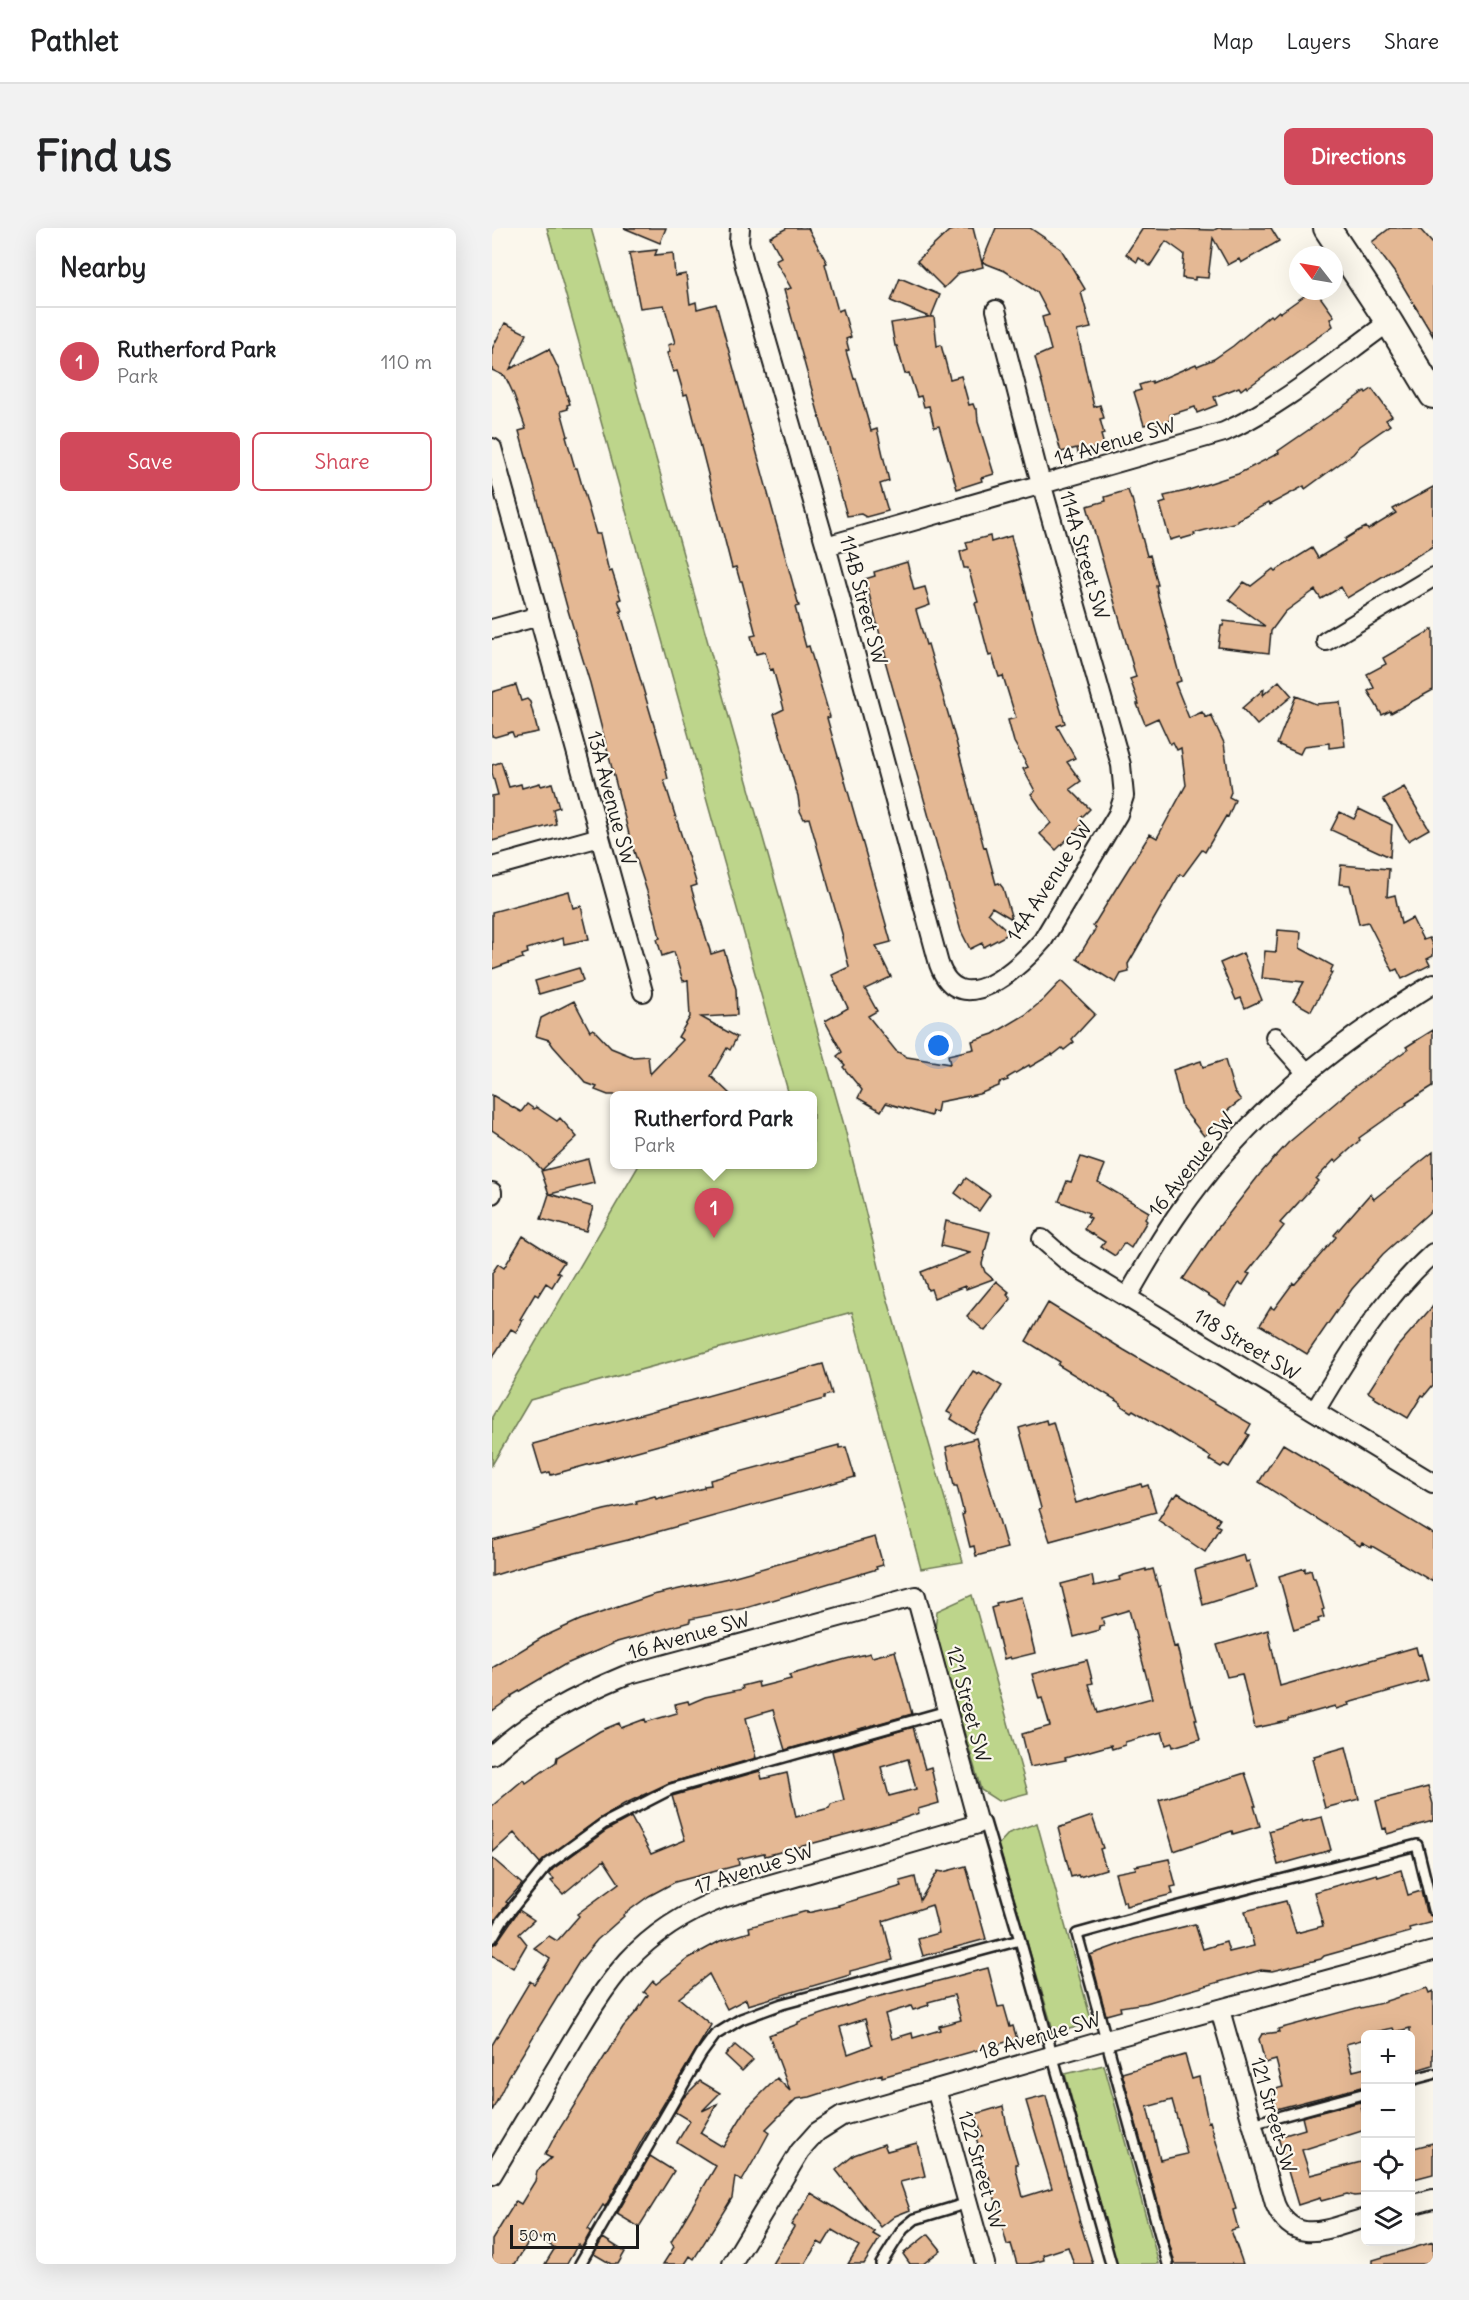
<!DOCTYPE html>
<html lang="en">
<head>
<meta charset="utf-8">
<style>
  body { margin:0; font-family:Delius,sans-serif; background:#f2f2f2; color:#202124 }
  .controls { position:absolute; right:18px; bottom:18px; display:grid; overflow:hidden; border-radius:9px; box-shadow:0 6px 24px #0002 }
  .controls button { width:54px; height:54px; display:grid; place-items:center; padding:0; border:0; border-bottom:2px solid #e0e0e0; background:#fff; color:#202124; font:30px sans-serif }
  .compass { position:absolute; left:797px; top:18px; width:54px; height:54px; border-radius:50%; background:#fff; box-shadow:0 6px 24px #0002; rotate:301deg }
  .scale { position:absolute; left:18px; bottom:15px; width:129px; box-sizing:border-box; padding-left:6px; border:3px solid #1c1c1c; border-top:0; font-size:16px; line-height:21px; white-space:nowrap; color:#1c1c1c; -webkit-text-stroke:4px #fbf7ec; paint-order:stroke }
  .you { position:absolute; left:447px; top:818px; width:21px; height:21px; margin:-15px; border:4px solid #fff; border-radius:50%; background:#1a73e8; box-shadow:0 0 0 9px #1a73e833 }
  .badge { display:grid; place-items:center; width:39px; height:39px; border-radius:50%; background:#d1495b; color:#fff; font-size:20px; font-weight:700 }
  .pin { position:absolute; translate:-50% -50px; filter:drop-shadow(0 2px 3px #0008) }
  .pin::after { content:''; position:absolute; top:32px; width:21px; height:18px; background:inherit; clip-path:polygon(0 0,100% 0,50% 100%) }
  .popup { position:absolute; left:118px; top:863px; width:207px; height:78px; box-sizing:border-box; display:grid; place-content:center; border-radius:9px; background:#fff; filter:drop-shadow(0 2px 4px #0005); font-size:20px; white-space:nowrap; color:#757577 }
  .popup b { font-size:22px; color:#202124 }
  .popup::after { content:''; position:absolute; left:50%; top:100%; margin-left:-12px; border:12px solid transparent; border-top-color:#fff }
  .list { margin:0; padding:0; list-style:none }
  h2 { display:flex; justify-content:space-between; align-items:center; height:78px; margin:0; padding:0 24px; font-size:26px }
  h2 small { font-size:20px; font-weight:400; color:#757577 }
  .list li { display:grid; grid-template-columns:39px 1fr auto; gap:18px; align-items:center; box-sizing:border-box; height:108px; padding:0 24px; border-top:2px solid #e0e0e0 }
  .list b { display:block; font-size:22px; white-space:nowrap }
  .list p { margin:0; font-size:20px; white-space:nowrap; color:#757577 }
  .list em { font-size:20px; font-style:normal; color:#757577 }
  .actions { display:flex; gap:12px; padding:18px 24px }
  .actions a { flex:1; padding:14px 0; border:2px solid #d1495b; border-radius:9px; text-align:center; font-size:21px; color:#d1495b }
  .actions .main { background:#d1495b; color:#fff }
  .icon { flex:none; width:33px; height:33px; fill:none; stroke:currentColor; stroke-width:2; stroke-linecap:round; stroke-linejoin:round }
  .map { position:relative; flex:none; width:941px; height:2036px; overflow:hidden; border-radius:9px }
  header { display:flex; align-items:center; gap:36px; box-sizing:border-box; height:84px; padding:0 30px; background:#fff; border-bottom:2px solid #e0e0e0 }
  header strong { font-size:28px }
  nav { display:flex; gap:33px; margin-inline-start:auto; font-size:21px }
  .intro { display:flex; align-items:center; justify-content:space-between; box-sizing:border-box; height:144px; padding:0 36px }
  h1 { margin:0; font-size:42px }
  .button { padding:15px 27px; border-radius:9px; background:#d1495b; color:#fff; font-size:21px; font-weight:700 }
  main { display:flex; gap:36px; padding:0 36px }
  aside { flex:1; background:#fff; border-radius:9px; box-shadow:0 6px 24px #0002 }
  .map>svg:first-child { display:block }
  .green { fill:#bdd58b; stroke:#6c7854; stroke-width:1.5 }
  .building { fill:#e4b894; stroke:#1c1c1c; stroke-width:1.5; fill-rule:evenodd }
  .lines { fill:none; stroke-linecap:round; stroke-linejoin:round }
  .lane-casing { stroke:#1c1c1c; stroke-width:14 }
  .street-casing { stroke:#1c1c1c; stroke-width:22 }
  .secondary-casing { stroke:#1c1c1c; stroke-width:30 }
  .lane { stroke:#fbf7ec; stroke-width:9 }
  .street { stroke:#fbf7ec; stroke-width:18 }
  .secondary { stroke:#fbf7ec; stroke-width:26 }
  .labels { text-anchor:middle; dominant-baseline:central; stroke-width:4.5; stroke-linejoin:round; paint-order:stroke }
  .street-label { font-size:20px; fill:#1c1c1c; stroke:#fbf7ec }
</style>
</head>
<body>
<header>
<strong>Pathlet</strong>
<nav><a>Map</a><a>Layers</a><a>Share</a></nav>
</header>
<div class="intro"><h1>Find us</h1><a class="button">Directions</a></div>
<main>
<aside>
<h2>Nearby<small></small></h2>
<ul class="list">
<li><span class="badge">1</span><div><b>Rutherford Park</b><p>Park</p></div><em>110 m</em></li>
</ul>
<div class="actions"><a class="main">Save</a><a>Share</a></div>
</aside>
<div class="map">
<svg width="941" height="2036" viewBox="0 0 941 2036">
  <rect width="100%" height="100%" fill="#fbf7ec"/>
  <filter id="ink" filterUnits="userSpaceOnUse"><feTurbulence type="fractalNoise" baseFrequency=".0167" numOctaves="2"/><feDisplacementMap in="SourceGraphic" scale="12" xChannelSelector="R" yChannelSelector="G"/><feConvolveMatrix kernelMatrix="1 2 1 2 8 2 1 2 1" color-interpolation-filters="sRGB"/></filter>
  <g filter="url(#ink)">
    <path class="green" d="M55 0H99L352 897 391 1055 471 1334 429 1341 360 1084 38 1172 0 1237V1189L147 937 321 936V868L297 867Z
      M480 1367 536 1565 506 1573 489 1562 443 1402 445 1383Z
      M545 1595 600 1795 562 1805 506 1617 517 1605Z
      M612 1837 667 2036H623L573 1846Z"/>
    <path class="building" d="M132 0H174L168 15Z
      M295 0H316L335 35 333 36 346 83 351 81 359 109 354 111 357 122 354 123 362 151 364 150 379 203 385 201 397 253 388 256 396 283 374 289 369 286 355 288 292 62 299 60 283 32 289 29 278 9Z
      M469 0H481L491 39 467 45 452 60 425 33 457 3Z
      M504 0H538L569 21 593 61 589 64 599 100 585 103 602 179 608 177 612 190 608 191 612 206 609 207 612 217 586 225 585 220 569 224 543 129 559 122 550 89 557 87 545 64 513 43 490 34Z
      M651 0 722 2 726 0H779L787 13 749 35 747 31 736 37 721 10 716 50 703 49V52L690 50 692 26 674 13 658 38 647 30 645 34 634 26Z
      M898 0H927L941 16V108L905 48 880 14Z
      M165 22 163 27 181 25 183 48 194 46 198 76 204 74 205 81 224 76 247 160 307 378 303 379 314 419 317 418 338 489 335 490 399 714 384 718 399 749 373 761 385 783 376 788 404 823 415 829 458 836 456 827 482 821 480 813 501 806 533 787 551 772 569 753 603 786 580 811 582 814 572 822 570 820 561 827 560 826 538 839 537 837 515 850 516 852 507 855V858L487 866 447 874 445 884 440 883 439 888 394 875 389 883 366 870 370 862 351 839 353 837 345 828 350 824 333 793 356 780 340 747 357 739 350 709H351L317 590 312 591 308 583 306 568 282 486 292 481 281 441 278 442 273 424 264 426 259 408 264 407 250 353H248L244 339 240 340 197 172 195 166 192 167 185 143 181 144 175 125 178 124 176 117 183 115 172 77 148 80 137 25Z
      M408 50 448 67 439 89H442L445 118 449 117 458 151 469 148 477 177 481 176 483 181H485L486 194 502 246 489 250 490 253 465 261 447 198 442 199 437 178 432 179 429 168 425 169 417 145 413 146 405 118H403L399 95 437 89 399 73Z
      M819 63H824L842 88 838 91 841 98 755 160 754 158 749 162 747 159 722 169 725 177 705 185 703 179 678 187 679 192 660 198 659 195 652 197 642 164 649 162 647 157 660 153V155L704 136 705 138 722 131 741 118 778 87 780 89 787 83 788 85Z
      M13 95 35 106 18 141 57 121 67 142 78 176 75 177 76 181 69 183 76 208 74 209 83 240H85L104 306H108L117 344 120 343 129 371 126 372 130 383H128L169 521 176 551 172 552 205 657 199 659 219 726 232 722 244 761 245 787 209 789 245 809 238 822 235 820 219 848 239 867H116L103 862 105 859 94 855 61 818 57 812 44 808 49 790 82 773 98 803 101 801 119 820 141 829 156 828 158 846 191 812 186 809 198 789 196 752 191 753 182 724 170 728 165 711 168 710 163 688 139 614 98 455 75 379 27 203 34 201 22 167 13 148 0 142V121Z
      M880 161 900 188 894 192 898 197 868 218 861 226 813 261 812 258 777 277 776 275 745 292V294L702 305 703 307 689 311 688 309 678 312 668 276 674 274 672 268 694 263 746 246 787 225 786 223 873 163 874 165Z
      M941 259V318L855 370 849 359 829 371 823 362 793 384 779 403 777 425 726 419 729 398H731L732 393 773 398 737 372 752 354 759 358 781 341 783 343 820 320 826 330 854 313 853 311 866 303 874 299 876 302 904 285 901 281Z
      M636 262 639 271H640L655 328 658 327 666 357H664L666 368 689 453 683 455 697 490 710 484 714 490 719 487 732 515 739 564 737 569 743 572 736 589 734 588 713 624 710 622 691 648 688 646 636 736 637 744 629 746 624 755 585 731 604 700 601 698 625 659 658 606 665 610 694 557 689 520 685 522 681 514 678 516 666 490 653 496 645 476H647L638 451 644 449 595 278 614 273 613 269Z
      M498 308 499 314 519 308 547 414 573 495 565 498 583 530 575 534 589 553 578 561 598 581 588 591 592 595 564 622 548 606 559 595 539 566 543 563 531 541 536 539 522 514 516 492 524 490 511 448 507 449 500 427 497 428 483 375 486 374 476 340H472L468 324 476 321 474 314Z
      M415 334 422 362 433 359 438 377 424 382 434 417 436 416 464 513 492 620 494 619 504 656 507 655 511 660 520 691 500 679 496 685 518 705 492 719 490 715 478 721 469 703 392 429H394L373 351 383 348 382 344Z
      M941 401V462L899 485 898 483 890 487 876 463 882 460 875 446 894 436 891 430Z
      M787 453 800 468 765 497 750 480 772 461 771 467Z
      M24 457 29 473 35 471 38 474 46 504 22 509 20 504 3 509 0 508V464Z
      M804 468 824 476 848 474 853 518 837 520V515L812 518 808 526 785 516Z
      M9 534 17 559 29 556 30 560 48 555 49 558 60 555 67 579 61 581 64 596 0 613V568L6 567 0 545V537Z
      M912 559 937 601 916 613 891 571Z
      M867 581 900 597 898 629 839 602 848 584 862 591Z
      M849 637 897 641 895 669 903 667 909 696 920 690 931 712 937 710 941 718V728L935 731 938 737 910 751 905 741 901 743 876 694 867 696 858 657 847 656Z
      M77 663 81 680 89 678 97 711 72 716 71 710 35 721 36 725 30 727 31 730 0 741V684Z
      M786 702 809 704 808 720 841 738 838 744 840 745 819 783 801 773 812 754 770 750 773 723 784 724Z
      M751 725 770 772 753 780 749 770 744 772 728 735Z
      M87 740 91 753 47 766 43 753Z
      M941 802V858L914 875 915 876 867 910 868 912 844 934 842 932 824 951 826 953 788 995 792 998 755 1045 758 1046 751 1057 747 1055 733 1078 691 1051 725 1001 768 946 796 915 861 860 916 821 914 819Z
      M733 832 742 863 749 872 735 883 738 888 712 908 690 880 681 842 709 833 711 839Z
      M0 867 29 884 35 876 42 881 44 879 65 893 68 890 85 909 50 942 34 925 0 902Z
      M941 924V981L891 1026 860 1061 815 1126 768 1097 779 1079 782 1081 801 1055 803 1056 844 1009 842 1007 878 966 882 971Z
      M589 929 613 937 606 954 657 984 653 991 655 993 639 1020 632 1015 623 1028 609 1019 613 1014 592 1001 599 990 595 988 597 985 567 973 575 953 579 954Z
      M96 931 102 955 58 966 101 979 94 1003 49 991 57 966 49 943Z
      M474 950 498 967 487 983 463 965Z
      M454 993 498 1004 490 1036 493 1044 501 1051 474 1061 473 1058 442 1070 439 1061 436 1062 429 1044 478 1025 449 1018Z
      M31 1008 72 1034 65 1044 68 1046 60 1059 54 1055 46 1068 43 1066 28 1091 31 1092 24 1104 19 1101 0 1130V1045L6 1036 12 1040Z
      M504 1053 517 1064 515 1067 519 1071 493 1103 475 1088Z
      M556 1075 632 1122 759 1196 754 1205 757 1207 737 1239 732 1236 729 1239 717 1232 719 1229 641 1182 639 1184 628 1177 629 1175 566 1137 568 1134 534 1113Z
      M941 1078V1157L932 1168 930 1167 916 1190 881 1169 882 1168 876 1164 905 1119Z
      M331 1136 340 1166 332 1168V1171L59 1247 58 1244 50 1246 41 1216Z
      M481 1143 486 1146 487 1144 510 1158 481 1205 459 1191 461 1187 455 1184Z
      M554 1192 555 1196 561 1194 584 1275 649 1256 650 1259 656 1257 664 1284 558 1313 547 1281 549 1280 527 1200Z
      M484 1210 515 1320 484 1328 482 1318 478 1319 470 1287 472 1286 465 1258H462L454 1219Z
      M791 1216 941 1306V1354L880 1318 879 1320 870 1315 868 1318 767 1254Z
      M347 1217V1220L354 1219 363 1249 136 1312 35 1337 0 1348V1312L112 1282 145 1275 144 1273 163 1268 164 1271 171 1269V1271L212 1260V1258L219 1257 218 1252Z
      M686 1265 728 1291 724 1297 728 1299 713 1324 666 1292 681 1268 683 1269Z
      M383 1309 391 1337 384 1339 385 1341 254 1380 198 1391V1394L125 1414 72 1437 19 1468 20 1469 0 1483V1440L51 1409 88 1392 161 1367 236 1350Z
      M752 1327 754 1334 757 1333 765 1360 711 1377 703 1342Z
      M813 1340V1344L819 1342 821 1350H823L832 1381 830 1382 832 1389 826 1391 827 1394 802 1402 787 1348Z
      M654 1341V1343L661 1341 666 1359 668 1358 682 1419 685 1418 699 1477H701L705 1491H703L708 1511 681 1519 680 1515 674 1517 670 1504 633 1514V1517L620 1521 619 1517 573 1530 574 1532 538 1539 530 1506 558 1498 550 1470 547 1471 540 1446 595 1432 601 1455 597 1456 606 1485 660 1470 637 1382 610 1390 612 1397 607 1398 608 1402 582 1409 569 1356 600 1348 602 1358 628 1352 627 1349 632 1347Z
      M529 1369 543 1425 519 1431 518 1429 512 1431 499 1380 505 1378 504 1375Z
      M776 1402 788 1458 924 1419 926 1427 929 1426 936 1452 856 1475 857 1477 844 1481 843 1478 796 1491V1493L763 1500 750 1446 735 1449 725 1417Z
      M403 1423 420 1486 293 1522 281 1482 254 1490 264 1530 177 1555 132 1576 107 1591 48 1635 22 1605 0 1625V1578L31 1552 34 1555 64 1534 65 1529 108 1503 127 1495 129 1500 153 1491 154 1494 185 1485 183 1476 196 1473 197 1476 213 1469 251 1461 250 1458 266 1454 267 1459 299 1451 297 1447 354 1431 378 1425 380 1429Z
      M421 1499 433 1541 439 1539 447 1575 426 1581 427 1585 403 1593 337 1611 273 1628 272 1625 246 1631 247 1637 183 1654 157 1668 131 1687 132 1688 105 1712 87 1734 17 1848 0 1883V1817L38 1753 42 1756 58 1731 42 1720 57 1708 65 1713 87 1688 85 1686 127 1655 112 1632 71 1666 59 1653 62 1651 57 1646 61 1641 115 1602 139 1589 159 1626 193 1612 180 1568 268 1543 270 1551 295 1545 304 1589 337 1580 339 1576 352 1572 340 1523ZM416 1531 424 1561 397 1568 389 1539Z
      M854 1519 867 1571 833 1580 820 1531 823 1530 822 1528Z
      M753 1545 764 1578H762L768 1598 741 1606 740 1603 682 1623 667 1572Z
      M936 1559 941 1576V1593L895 1606 894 1600 891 1601 884 1573Z
      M600 1588 611 1620 608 1621 614 1641 587 1649 586 1647 579 1649 566 1600Z
      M830 1589 839 1622 786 1637 777 1603 810 1592V1594Z
      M0 1630 30 1656 14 1674 16 1675 0 1697Z
      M677 1631 684 1658 679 1659 681 1666 634 1678 633 1673 631 1674 623 1645 644 1641 643 1638Z
      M474 1638 494 1711 431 1728 426 1711 447 1705 440 1677 391 1693 401 1732 358 1743V1747L256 1777 254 1771 235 1781 217 1746 187 1770 219 1797 150 1912 113 1979 111 1977 96 2001 99 2003 90 2019 86 2016 75 2036H53L63 2020 41 2006 23 2036H0V2012L24 1973 29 1976 43 1953 45 1943 59 1930 53 1927 63 1908 131 1799 145 1783 156 1767 152 1764 161 1753 164 1756 197 1730 228 1713 258 1704 257 1699 315 1683V1685L347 1678 346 1677 410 1658 408 1653 423 1649 428 1672 446 1643 451 1644Z
      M909 1642 916 1667 929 1663 934 1684 941 1689V1694L917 1700 918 1704 832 1728 829 1731 780 1743 769 1742 654 1775 628 1779 629 1783 614 1787 598 1727 642 1711 703 1696 711 1721 734 1714 737 1724 762 1718 753 1683 794 1673 804 1705 831 1698 822 1664 885 1646 886 1649Z
      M27 1682 42 1692 27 1706 35 1716 21 1740 0 1727V1717L5 1714Z
      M496 1740 506 1779 512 1778 518 1799 521 1798 525 1811 390 1849V1846L318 1869 304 1871 273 1902 277 1905 265 1927 250 1953 243 1949 240 1970 202 2031 198 2028 193 2036H171L182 2019 179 2014 224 1938 185 1914 198 1893 183 1884 191 1870 208 1853 228 1865 210 1883 225 1876 208 1905 231 1919 255 1880 285 1850 298 1863 277 1807 306 1796V1794L373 1772ZM462 1767 469 1792 447 1798 448 1802 421 1810 420 1805 400 1811 393 1786 419 1778 421 1782 437 1777 436 1774ZM373 1791 380 1817 356 1826 348 1799Z
      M935 1760 937 1765 941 1763V1837L918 1844V1800L903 1804 901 1800 873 1806V1811L854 1816 861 1843 873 1840V1858L784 1881 780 1862 791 1859 784 1832 773 1835 767 1811 770 1806 787 1804 786 1801 868 1779 869 1780 894 1774V1773Z
      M243 1817 261 1832 250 1843 233 1827Z
      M693 1827 700 1851 707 1849 716 1894 718 1893 744 1981 741 1982 746 2000 739 2002 751 2036H683L630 1845ZM680 1872 695 1926 668 1932 655 1879Z
      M554 1868 588 1994 601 2036H582L576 2019 551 2027 552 2032 537 2036H525L519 2016 515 2017 497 1948 495 1949 484 1909 490 1908 484 1886 511 1878 515 1899 526 1936H524V1941L531 1969 560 1960 534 1873Z
      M868 1874 873 1893V1902L810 1922 818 1947 873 1933V1967L862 1968 855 1966 829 1973 828 1970 806 1977 786 1909 813 1901 810 1889Z
      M425 1915 433 1948 408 1954 418 1982 403 1988 389 1999 344 1942 362 1927 392 1916 395 1923Z
      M941 1915V1946L918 1952V1921Z
      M158 1928 182 1943 147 1999 125 1986Z
      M319 1965 383 2004 381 2006 388 2010 372 2036H356L367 2018 340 2002 331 2017 326 2014 313 2036H280L302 1999 299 1997Z
      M436 2006 449 2022 431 2036H418L411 2026Z
      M111 2010 133 2024 126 2036H119L102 2026Z
      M941 2014V2036H881V2032Z"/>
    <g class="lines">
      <defs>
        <path id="lane" d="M493 1594 528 1712 619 2036
          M0 1710 10 1693 56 1636 111 1596 179 1561 455 1483
          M918 1852 941 1846
          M760 1896 874 1865
          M88 2036 209 1826 223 1807 249 1791 290 1776 528 1712
          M389 2036 411 2001 423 1991 476 1975
          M676 2036 585 1706 664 1684 925 1617 941 1682"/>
        <path id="street" d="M248 0 247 14 253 38 337 329 447 736C468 796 529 738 551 712L626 586 632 568 629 537 544 237 504 82
          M0 220 151 764
          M334 318 732 204C792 177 844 132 897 94
          M0 401 47 388
          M834 413 941 349
          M0 639 108 609
          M783 809 814 844
          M0 964V966
          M550 1011 575 1033 941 1255
          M635 1069C652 1040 668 1011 688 983 755 886 841 817 941 756
          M823 1183C857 1126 891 1070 941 1025
          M0 1527C38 1491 86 1467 134 1447L424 1368 486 1596 231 1670C142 1705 115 1754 69 1832 46 1870 23 1908 0 1947
          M728 1782 783 1976C802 2021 838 1999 874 1990
          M444 1861 493 2036
          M918 1977 941 1971
          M240 2036 308 1923 325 1904 350 1888 614 1812 941 1723"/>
        <path id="secondary" d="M835 0 897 94 941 167"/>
      </defs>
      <use href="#lane" class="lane-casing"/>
      <use href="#street" class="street-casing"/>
      <use href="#secondary" class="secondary-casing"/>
      <use href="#lane" class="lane"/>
      <use href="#street" class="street"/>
      <use href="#secondary" class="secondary"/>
    </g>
  </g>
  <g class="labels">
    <g class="street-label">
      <text transform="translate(623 213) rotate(-16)">14 Avenue SW</text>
      <text transform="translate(593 327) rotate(74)">114A Street SW</text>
      <text transform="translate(372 372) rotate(75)">114B Street SW</text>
      <text transform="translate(120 570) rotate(75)">13A Avenue SW</text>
      <text transform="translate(557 653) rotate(-57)">14A Avenue SW</text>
      <text transform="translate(699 936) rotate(-52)">16 Avenue SW</text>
      <text transform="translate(755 1116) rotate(31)">118 Street SW</text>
      <text transform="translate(197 1407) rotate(-16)">16 Avenue SW</text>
      <text transform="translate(477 1476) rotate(75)">121 Street SW</text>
      <text transform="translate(262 1640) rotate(-18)">17 Avenue SW</text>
      <text transform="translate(548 1807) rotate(-16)">18 Avenue SW</text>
      <text transform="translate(782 1887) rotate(74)">121 Street SW</text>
      <text transform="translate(490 1942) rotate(74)">122 Street SW</text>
    </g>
  </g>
</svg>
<div class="controls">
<button>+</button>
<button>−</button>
<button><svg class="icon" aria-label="locate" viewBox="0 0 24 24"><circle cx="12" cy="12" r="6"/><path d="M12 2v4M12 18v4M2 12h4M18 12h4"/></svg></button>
<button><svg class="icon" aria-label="layers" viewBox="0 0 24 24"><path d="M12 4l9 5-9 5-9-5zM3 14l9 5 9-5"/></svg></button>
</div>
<svg class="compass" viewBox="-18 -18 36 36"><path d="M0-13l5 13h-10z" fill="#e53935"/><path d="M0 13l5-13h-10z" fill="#757577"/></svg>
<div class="scale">50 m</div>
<div class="you"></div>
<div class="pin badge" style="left:222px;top:1010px">1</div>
<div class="popup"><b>Rutherford Park</b>Park</div>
</div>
</main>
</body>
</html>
